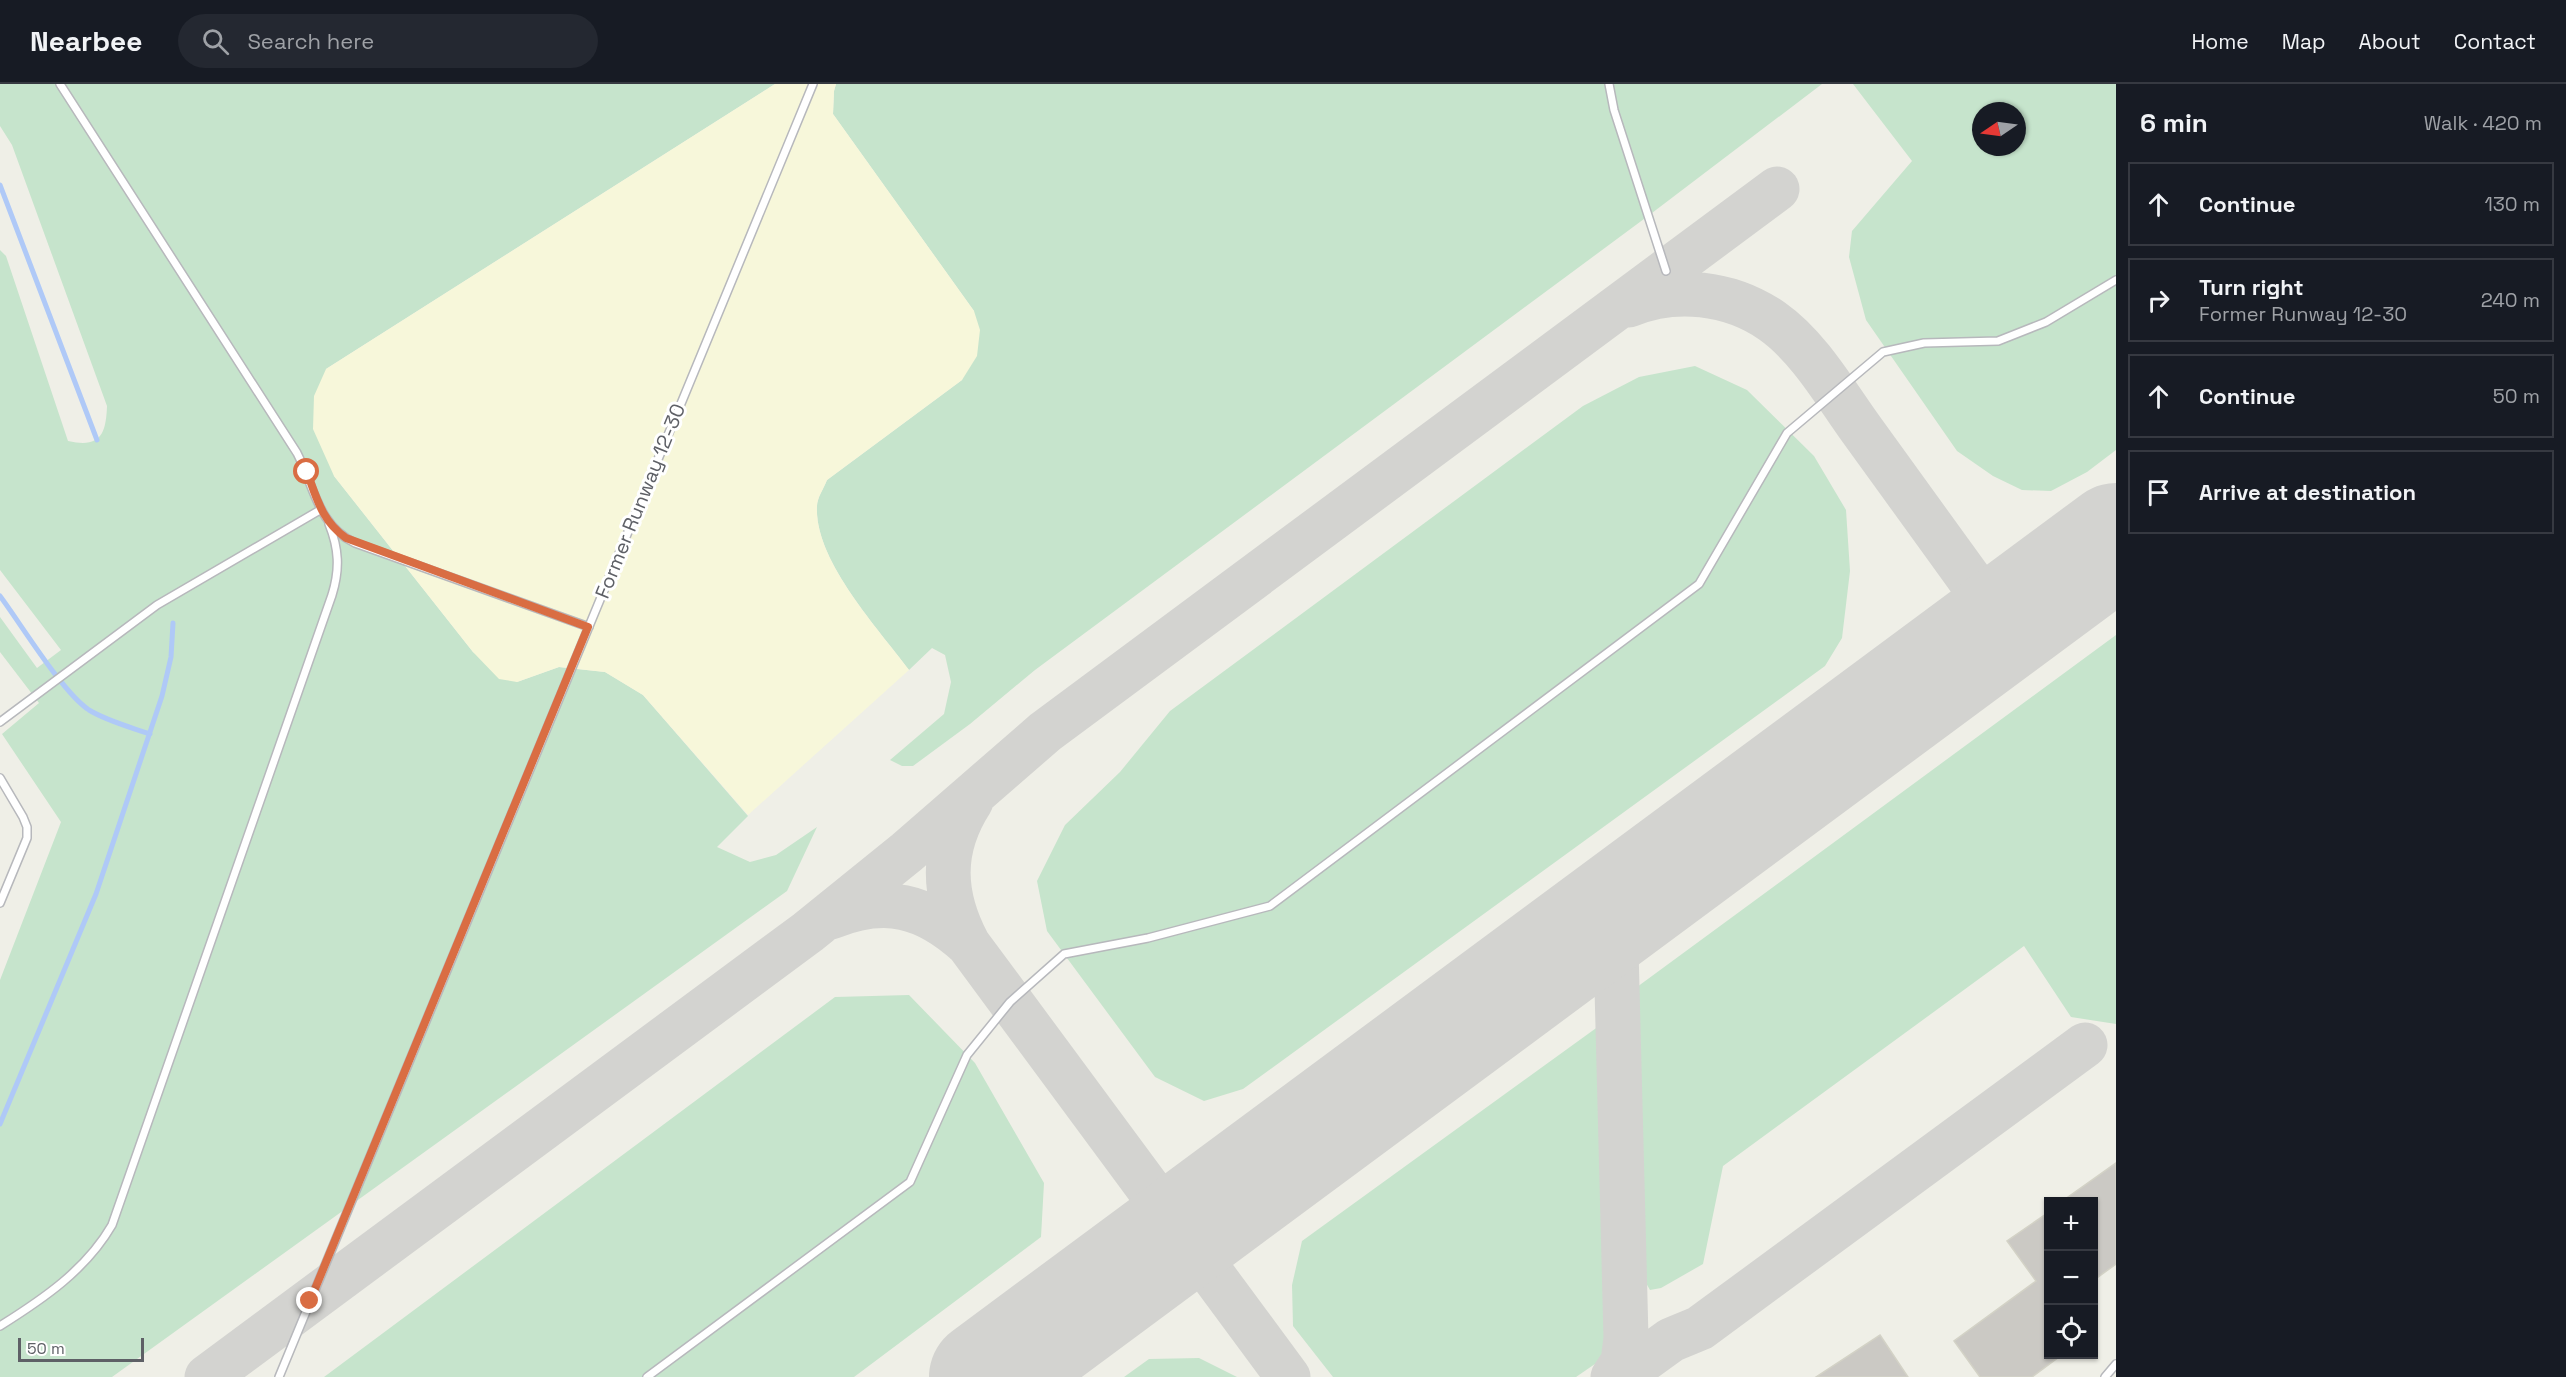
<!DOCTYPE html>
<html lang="en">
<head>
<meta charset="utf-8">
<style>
  body { margin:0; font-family:"Space Grotesk",sans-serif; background:#242831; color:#f1f3f6 }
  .controls { position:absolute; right:18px; bottom:18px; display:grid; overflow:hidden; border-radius:0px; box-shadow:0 2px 4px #0004 }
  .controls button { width:54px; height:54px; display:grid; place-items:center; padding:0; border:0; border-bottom:2px solid #363941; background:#171b24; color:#f1f3f6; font:30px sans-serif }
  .compass { position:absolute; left:1972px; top:18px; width:54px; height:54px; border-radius:50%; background:#171b24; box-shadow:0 2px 4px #0004; rotate:257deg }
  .scale { position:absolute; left:18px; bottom:15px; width:126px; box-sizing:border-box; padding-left:6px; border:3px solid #5e6066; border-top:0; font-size:16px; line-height:21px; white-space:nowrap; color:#5e6066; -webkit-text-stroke:4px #fff; paint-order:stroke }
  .stop { position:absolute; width:18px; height:18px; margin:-14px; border:4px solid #d96d43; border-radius:50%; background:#fff }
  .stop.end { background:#d96d43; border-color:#fff; box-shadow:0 2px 6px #0008 }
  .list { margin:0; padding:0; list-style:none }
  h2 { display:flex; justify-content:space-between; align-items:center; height:78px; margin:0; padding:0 24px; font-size:26px }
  h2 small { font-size:20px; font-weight:400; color:#9ea1a6 }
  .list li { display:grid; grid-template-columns:39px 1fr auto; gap:18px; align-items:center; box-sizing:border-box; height:84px; margin:0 12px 12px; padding:0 12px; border:2px solid #363941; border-radius:0px }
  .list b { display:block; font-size:22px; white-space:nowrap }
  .list p { margin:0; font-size:20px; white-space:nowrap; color:#9ea1a6 }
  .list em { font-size:20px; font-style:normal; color:#9ea1a6 }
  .icon { flex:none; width:33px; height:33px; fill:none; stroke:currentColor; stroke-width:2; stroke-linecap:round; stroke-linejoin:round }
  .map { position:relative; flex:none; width:2116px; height:1293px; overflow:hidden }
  header { display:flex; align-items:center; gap:36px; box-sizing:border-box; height:84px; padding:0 30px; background:#171b24; border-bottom:2px solid #363941 }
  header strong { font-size:28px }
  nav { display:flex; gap:33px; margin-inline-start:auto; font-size:21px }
  .search { width:420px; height:54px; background:#242831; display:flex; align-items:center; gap:15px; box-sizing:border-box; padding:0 21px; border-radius:33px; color:#9ea1a6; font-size:22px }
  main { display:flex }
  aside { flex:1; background:#171b24 }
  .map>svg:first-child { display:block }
  .green { fill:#c6e4cc; fill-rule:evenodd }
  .sand { fill:#f7f7da }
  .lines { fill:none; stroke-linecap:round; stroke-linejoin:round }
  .stream { stroke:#afc9f7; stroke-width:5 }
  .taxiway { stroke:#d3d3d0; stroke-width:45 }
  .runway { stroke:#d3d3d0; stroke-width:114 }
  .building { fill:#cbc9c4; stroke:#d3d2c6; stroke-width:1.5 }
  .service-casing { stroke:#b7b8bc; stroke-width:10 }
  .service { stroke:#fff; stroke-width:7 }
  .route { stroke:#d96d43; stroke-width:8 }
  .labels { text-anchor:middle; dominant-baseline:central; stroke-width:6; stroke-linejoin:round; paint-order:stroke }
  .street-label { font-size:20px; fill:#5e6066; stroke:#fff }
</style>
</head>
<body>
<header>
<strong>Nearbee</strong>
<div class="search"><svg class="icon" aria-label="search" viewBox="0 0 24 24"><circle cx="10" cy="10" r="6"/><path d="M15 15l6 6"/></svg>Search here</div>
<nav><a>Home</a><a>Map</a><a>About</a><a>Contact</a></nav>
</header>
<main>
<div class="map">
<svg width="2116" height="1293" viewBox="0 0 2116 1293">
  <rect width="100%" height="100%" fill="#efefe7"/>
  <path class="green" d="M0 0H775L326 285 334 392 473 568 517 598 559 583 605 588 643 611 748 732 717 763 750 778 776 771 817 743 787 807 112 1293H0V896L61 738 2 650 39 619 0 568V533L37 584 61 566 0 486V166L6 172 68 357C99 364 106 352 107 322L12 61 0 42Z
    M836 0H1822L1648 132 1035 586 970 640 913 682H902L890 676 944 630 951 598 945 571 932 564 909 586C878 544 814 476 817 422 817 414 824 404 827 396L962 296 974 227 833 30 834 7Z
    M1853 0H2116V366L2087 388 2051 407 2022 406 1993 392 1957 367 1866 236 1849 173 1852 147 1912 77ZM1981 27H2017V63H1981Z
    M1695 282 1747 306 1814 372 1846 426 1850 487 1842 554 1825 582 1243 1005 1204 1017 1155 993 1047 847 1037 797 1065 741 1120 688 1170 627 1583 322 1639 293Z
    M2116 551V940L2071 933 2024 862 1723 1082 1703 1180 1661 1204 1650 1206 1642 1192 1637 903Z
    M909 911 975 979 1044 1099 1041 1153 854 1293H324L835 913Z
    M1599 942 1608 1271 1576 1293H1333L1293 1242 1292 1201 1302 1157Z
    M1199 1274 1237 1293H1124L1149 1275Z"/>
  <path class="sand" d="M775 0H836L834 7 833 30 974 227 980 246 977 272 962 296 827 396C824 404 817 414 817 422 814 476 878 544 909 586L748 731 643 611 605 588 559 583 517 598 499 595 473 568 334 392 313 345 314 312 326 285Z"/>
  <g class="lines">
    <path class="stream" d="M0 101 97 356
      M0 512C21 540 62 608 89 626 107 637 130 643 150 650
      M0 1040 96 810 162 612 171 573 173 539"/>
    <path class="taxiway" d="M1629 221C1675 202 1730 208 1772 237 1809 263 1835 309 1861 345 1908 410 1955 475 2002 540
      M971 717C940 765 942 811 968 860L1288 1293
      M831 833C885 811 925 821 968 860
      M207 1293 808 848 907 768 1045 648 1777 105
      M1613 1293 1623 1278 1626 1254 1615 826
      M1620 1293 1671 1256 1700 1244 2085 961"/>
    <path class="runway" d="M986 1293 2116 456"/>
  </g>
  <path class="building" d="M2116 1079V1180L2094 1196V1118H2061Z
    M2049 1128V1270H2063L2032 1293H1980L1954 1257 2036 1197 2007 1157Z
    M1880 1251 1908 1293H1816Z"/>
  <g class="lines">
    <defs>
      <path id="service" d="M60 0 297 369C314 402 318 442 355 459L589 543
        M1609 0 1614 26 1666 187
        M0 638 157 521 320 426
        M0 694 23 733 27 743V754L0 819
        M0 1242C43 1215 86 1186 112 1141L332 511C340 485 339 465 329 440
        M279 1293 813 0
        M647 1293 910 1098 967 971 1010 918 1064 870 1148 854 1270 822 1699 500 1787 349 1883 268 1924 259 1998 257 2046 238 2116 196
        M2105 1293 2116 1280"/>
    </defs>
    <use href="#service" class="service-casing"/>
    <use href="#service" class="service"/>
  </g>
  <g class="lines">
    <path class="route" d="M307 388C317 415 322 437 346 454L588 543 310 1217"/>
  </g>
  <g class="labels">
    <g class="street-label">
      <text transform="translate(640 417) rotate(-68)">Former Runway 12-30</text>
    </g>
  </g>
</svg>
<div class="controls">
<button>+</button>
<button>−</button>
<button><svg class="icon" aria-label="locate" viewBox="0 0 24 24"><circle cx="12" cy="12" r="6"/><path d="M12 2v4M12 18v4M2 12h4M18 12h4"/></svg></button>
</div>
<svg class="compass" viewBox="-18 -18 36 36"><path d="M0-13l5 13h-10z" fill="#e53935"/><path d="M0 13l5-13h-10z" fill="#9ea1a6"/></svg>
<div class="scale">50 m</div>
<div class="stop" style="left:307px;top:388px"></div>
<div class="stop end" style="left:310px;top:1217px"></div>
</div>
<aside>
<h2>6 min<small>Walk · 420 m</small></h2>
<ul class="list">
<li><svg class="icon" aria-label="ahead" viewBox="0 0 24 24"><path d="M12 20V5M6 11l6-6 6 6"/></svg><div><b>Continue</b></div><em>130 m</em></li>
<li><svg class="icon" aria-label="right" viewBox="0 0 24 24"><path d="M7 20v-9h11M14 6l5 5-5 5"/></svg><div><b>Turn right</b><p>Former Runway 12-30</p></div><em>240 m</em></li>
<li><svg class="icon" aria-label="ahead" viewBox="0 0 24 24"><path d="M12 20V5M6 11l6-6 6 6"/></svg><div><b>Continue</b></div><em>50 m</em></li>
<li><svg class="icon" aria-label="arrive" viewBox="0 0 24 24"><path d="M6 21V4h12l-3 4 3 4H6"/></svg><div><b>Arrive at destination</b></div></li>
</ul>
</aside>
</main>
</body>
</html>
